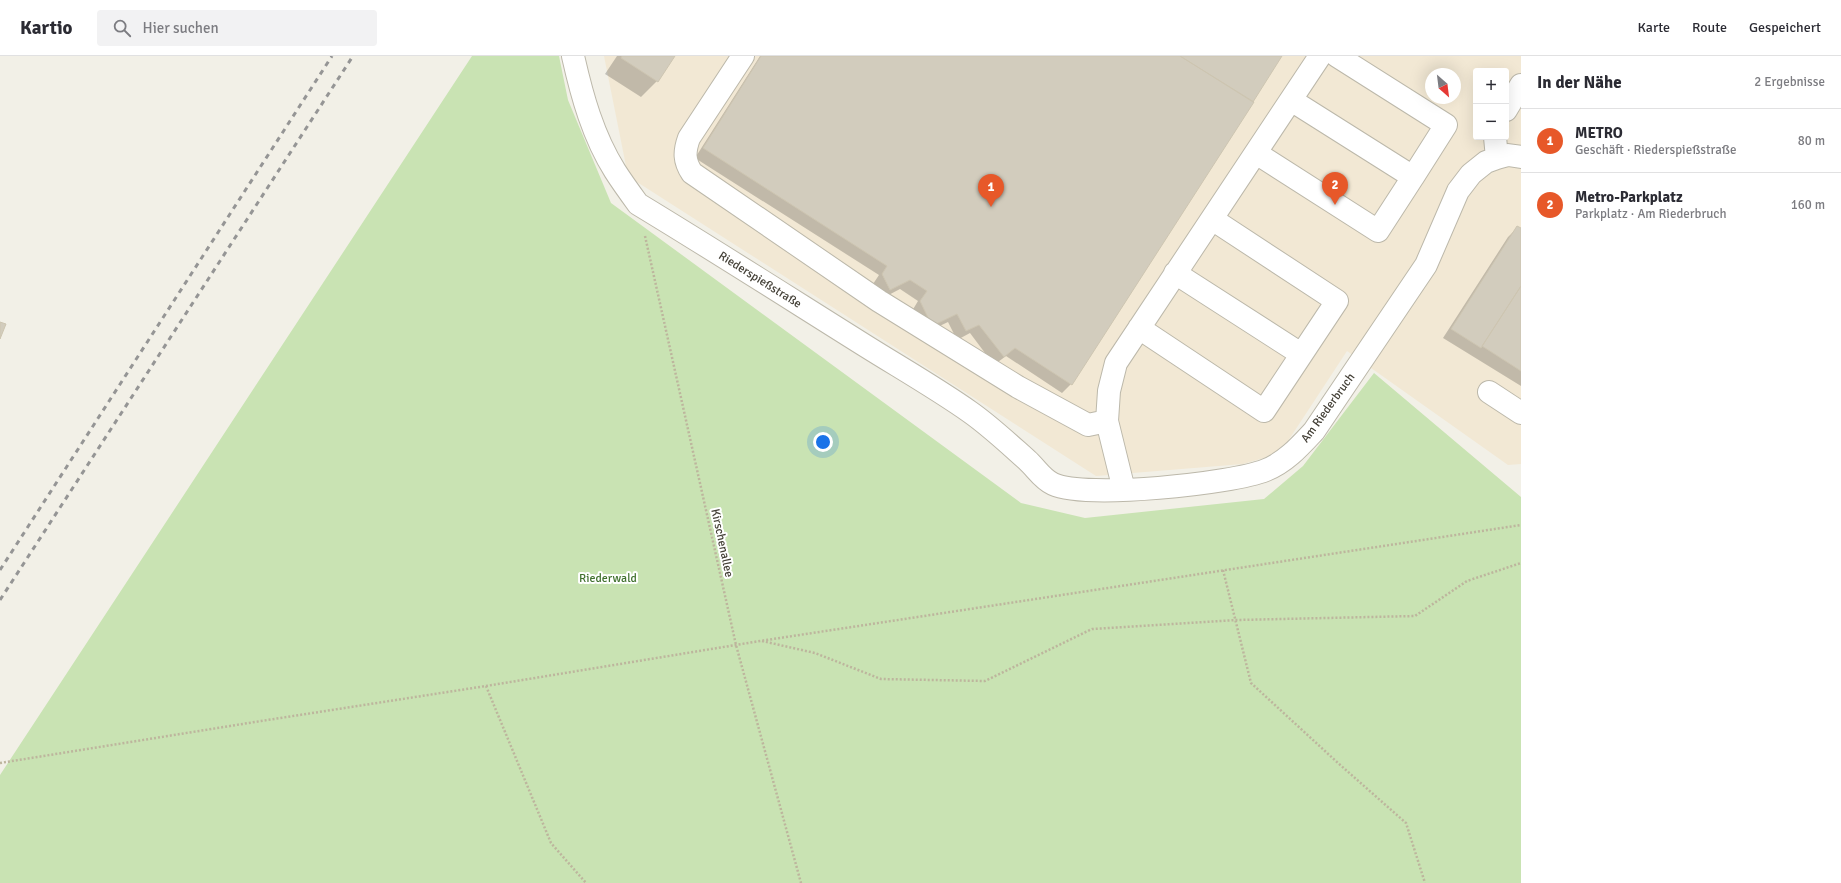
<!DOCTYPE html>
<html lang="de">
<head>
<meta charset="utf-8">
<style>
  body { margin:0; font-family:Signika,sans-serif; background:#f2f2f3; color:#2b2b33 }
  .controls { position:absolute; right:12px; top:12px; display:grid; overflow:hidden; border-radius:4px; box-shadow:0 4px 16px #0002 }
  .controls button { width:36px; height:36px; display:grid; place-items:center; padding:0; border:0; border-bottom:1px solid #e1e1e2; background:#fff; color:#2b2b33; font:20px sans-serif }
  .compass { position:absolute; left:1425px; top:12px; width:36px; height:36px; border-radius:50%; background:#fff; box-shadow:0 4px 16px #0002; rotate:152deg }
  .you { position:absolute; left:823px; top:386px; width:14px; height:14px; margin:-10px; border:3px solid #fff; border-radius:50%; background:#1a73e8; box-shadow:0 0 0 6px #1a73e833 }
  .badge { display:grid; place-items:center; width:26px; height:26px; border-radius:50%; background:#e75829; color:#fff; font-size:13px; font-weight:700 }
  .pin { position:absolute; translate:-50% -33px; filter:drop-shadow(0 1px 2px #0008) }
  .pin::after { content:''; position:absolute; top:21px; width:14px; height:12px; background:inherit; clip-path:polygon(0 0,100% 0,50% 100%) }
  .list { margin:0; padding:0; list-style:none }
  h2 { display:flex; justify-content:space-between; align-items:center; height:52px; margin:0; padding:0 16px; font-size:17px }
  h2 small { font-size:13px; font-weight:400; color:#7c7c81 }
  .list li { display:grid; grid-template-columns:26px 1fr auto; gap:12px; align-items:center; box-sizing:border-box; height:64px; padding:0 16px; border-top:1px solid #e1e1e2 }
  .list b { display:block; font-size:15px; white-space:nowrap }
  .list p { margin:0; font-size:13px; white-space:nowrap; color:#7c7c81 }
  .list em { font-size:13px; font-style:normal; color:#7c7c81 }
  .icon { flex:none; width:22px; height:22px; fill:none; stroke:currentColor; stroke-width:2; stroke-linecap:round; stroke-linejoin:round }
  .map { position:relative; flex:none; width:1521px; height:827px; overflow:hidden }
  header { display:flex; align-items:center; gap:24px; box-sizing:border-box; height:56px; padding:0 20px; background:#fff; border-bottom:1px solid #e1e1e2 }
  header strong { font-size:19px }
  nav { display:flex; gap:22px; margin-inline-start:auto; font-size:14px }
  .search { width:280px; height:36px; background:#f2f2f3; display:flex; align-items:center; gap:10px; box-sizing:border-box; padding:0 14px; border-radius:4px; color:#7c7c81; font-size:15px }
  main { display:flex }
  aside { flex:1; background:#fff }
  .map>svg:first-child { display:block }
  .commercial { fill:#f2e8d4; fill-rule:evenodd }
  .green { fill:#c9e3b3 }
  .shadow { fill:#0003 }
  .building { fill:#d2ccbd; stroke:#cdc5b1 }
  .lines { fill:none; stroke-linecap:round; stroke-linejoin:round }
  .minor-casing { stroke:#bcb8aa; stroke-width:24 }
  .path { stroke:#bdb59d; stroke-width:2.5; stroke-dasharray:2 2; stroke-linecap:butt }
  .minor { stroke:#fff; stroke-width:22 }
  .rail { stroke:#959595; stroke-width:3; stroke-dasharray:5 5; stroke-linecap:butt }
  .labels { text-anchor:middle; dominant-baseline:central; stroke-width:4; stroke-linejoin:round; paint-order:stroke }
  .street-label { font-size:12px; fill:#444037; stroke:#fff }
  .park-label { font-size:12px; fill:#41712f; stroke:#fff }
</style>
</head>
<body>
<header>
<strong>Kartio</strong>
<div class="search"><svg class="icon" aria-label="search" viewBox="0 0 24 24"><circle cx="10" cy="10" r="6"/><path d="M15 15l6 6"/></svg>Hier suchen</div>
<nav><a>Karte</a><a>Route</a><a>Gespeichert</a></nav>
</header>
<main>
<div class="map">
<svg width="1521" height="827" viewBox="0 0 1521 827">
  <rect width="100%" height="100%" fill="#f2f0e7"/>
  <path class="commercial" d="M604 0H1521V408L1508 409 1347 295 1288 385 1274 397 1264 402 1243 408 1096 420 637 126 631 121 626 110ZM1476 15H1506V81H1476ZM1431 18H1455V42H1431Z"/>
  <path class="green" d="M472 0H559L568 44 611 147 1021 447 1085 462 1264 443 1303 410 1374 317 1521 441V827H0V719Z"/>
  <path class="shadow" d="M617 0H674L657 25 641 41 605 18Z
    M760 0H1281L1071 328 1062 337 1006 300 994 309 970 277 957 284 948 266 923 278 912 255 918 245 900 233 881 243 873 228 879 219 695 102Z
    M1518 171 1521 174V330L1443 282 1508 181Z"/>
  <path class="building" d="M622 0H675L658 26 621 2Z
    M761 0H1180L1254 46 1072 329 1015 292 1004 301 979 269 966 275 957 258 932 270 920 245 927 235 910 224 890 234 882 218 887 210 703 92Z
    M1180 0H1282L1253 46Z
    M1517 170 1521 172V230L1481 292 1451 273Z
    M1521 230V315L1482 290Z
    M0 266 6 268 0 283Z"/>
  <g class="lines">
    <defs>
      <path id="minor" d="M573 0C582 40 593 80 615 115 622 126 630 137 638 148 714 194 789 242 864 289 899 311 936 332 970 356 990 370 1009 388 1027 404 1036 412 1042 423 1053 428 1085 443 1232 428 1266 414 1286 406 1300 390 1314 375L1426 209 1458 135 1471 118 1486 106 1497 102 1508 99 1521 101
        M743 0 689 82C684 96 684 105 692 117L879 245 1018 331 1088 369 1107 365
        M1291 44 1413 121 1446 69 1337 0
        M1506 54 1521 29
        M1495 81 1497 102
        M1256 97 1378 175 1413 121
        M1175 217 1301 298
        M1139 272 1264 355 1337 245 1212 163
        M1489 336 1521 357
        M1124 434 1107 365 1109 335 1116 307 1320 0"/>
    </defs>
    <use href="#minor" class="minor-casing"/>
    <path class="path" d="M645 180 736 589 801 827
      M1223 514 1251 627 1338 707 1406 767 1425 827
      M762 585 815 597 881 623 985 625 1092 573 1237 564 1415 560 1467 525 1521 507
      M486 630 551 787 586 827
      M0 707 261 665 486 630 760 585 1521 469"/>
    <use href="#minor" class="minor"/>
    <path class="rail" d="M0 514 332 0
      M0 544 353 0"/>
  </g>
  <g class="labels">
    <g class="street-label">
      <text transform="translate(760 224) rotate(32)">Riederspießstraße</text>
      <text transform="translate(1328 352) rotate(-54)">Am Riederbruch</text>
      <text transform="translate(722 487) rotate(78)">Kirschenallee</text>
    </g>
    <g class="park-label">
      <text x="608" y="522">Riederwald</text>
    </g>
  </g>
</svg>
<div class="controls">
<button>+</button>
<button>−</button>
</div>
<svg class="compass" viewBox="-18 -18 36 36"><path d="M0-13l5 13h-10z" fill="#e53935"/><path d="M0 13l5-13h-10z" fill="#7c7c81"/></svg>
<div class="you"></div>
<div class="pin badge" style="left:991px;top:151px">1</div>
<div class="pin badge" style="left:1335px;top:149px">2</div>
</div>
<aside>
<h2>In der Nähe<small>2 Ergebnisse</small></h2>
<ul class="list">
<li><span class="badge">1</span><div><b>METRO</b><p>Geschäft · Riederspießstraße</p></div><em>80 m</em></li>
<li><span class="badge">2</span><div><b>Metro-Parkplatz</b><p>Parkplatz · Am Riederbruch</p></div><em>160 m</em></li>
</ul>
</aside>
</main>
</body>
</html>
